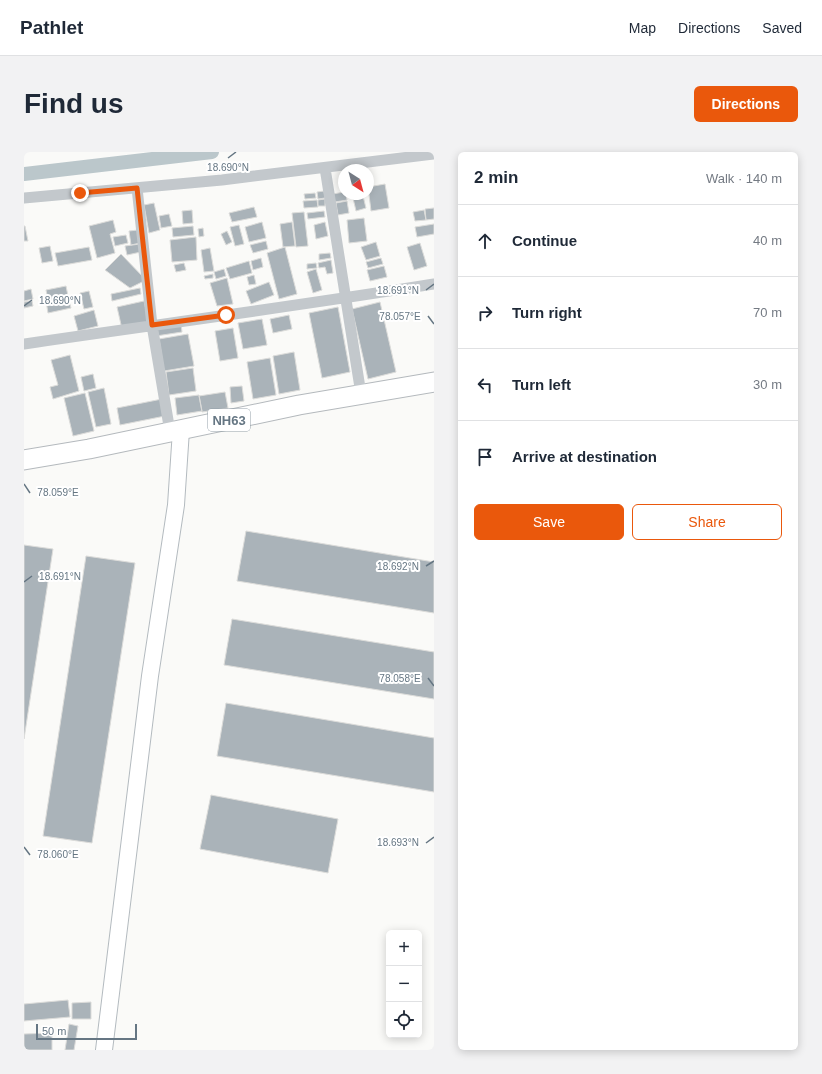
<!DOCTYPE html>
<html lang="en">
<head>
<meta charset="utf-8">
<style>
  body { margin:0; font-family:Arial,sans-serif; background:#f2f2f3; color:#1f2937 }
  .controls { position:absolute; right:12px; bottom:12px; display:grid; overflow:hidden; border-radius:6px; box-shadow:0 2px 10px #0003 }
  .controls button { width:36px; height:36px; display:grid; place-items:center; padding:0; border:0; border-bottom:1px solid #e0e1e3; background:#fff; color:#1f2937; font:20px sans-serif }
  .compass { position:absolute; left:314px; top:12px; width:36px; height:36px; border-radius:50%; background:#fff; box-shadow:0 2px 10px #0003; rotate:144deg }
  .scale { position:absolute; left:12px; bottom:10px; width:101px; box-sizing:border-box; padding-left:4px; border:2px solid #657683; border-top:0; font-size:11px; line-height:14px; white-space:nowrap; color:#657683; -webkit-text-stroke:3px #fff; paint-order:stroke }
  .stop { position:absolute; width:12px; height:12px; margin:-9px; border:3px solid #ea580c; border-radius:50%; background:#fff }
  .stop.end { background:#ea580c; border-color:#fff; box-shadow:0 1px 4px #0008 }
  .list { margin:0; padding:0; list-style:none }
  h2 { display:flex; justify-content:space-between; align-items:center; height:52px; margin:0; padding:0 16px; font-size:17px }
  h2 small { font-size:13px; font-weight:400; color:#747a83 }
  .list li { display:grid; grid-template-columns:26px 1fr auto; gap:12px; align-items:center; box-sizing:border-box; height:72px; padding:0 16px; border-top:1px solid #e0e1e3 }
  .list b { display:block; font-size:15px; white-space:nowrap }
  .list em { font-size:13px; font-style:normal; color:#747a83 }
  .actions { display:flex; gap:8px; padding:12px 16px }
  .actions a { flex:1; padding:9px 0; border:1px solid #ea580c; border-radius:6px; text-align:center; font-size:14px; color:#ea580c }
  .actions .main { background:#ea580c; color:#fff }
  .icon { flex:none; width:22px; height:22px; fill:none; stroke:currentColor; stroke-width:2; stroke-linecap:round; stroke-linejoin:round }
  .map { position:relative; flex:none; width:410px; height:898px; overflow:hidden; border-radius:6px }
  header { display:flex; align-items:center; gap:24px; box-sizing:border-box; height:56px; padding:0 20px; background:#fff; border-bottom:1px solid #e0e1e3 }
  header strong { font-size:19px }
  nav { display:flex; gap:22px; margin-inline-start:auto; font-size:14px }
  .intro { display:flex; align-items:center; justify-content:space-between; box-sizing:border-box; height:96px; padding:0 24px }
  h1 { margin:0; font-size:28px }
  .button { padding:10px 18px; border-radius:6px; background:#ea580c; color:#fff; font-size:14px; font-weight:700 }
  main { display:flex; gap:24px; padding:0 24px }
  aside { flex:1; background:#fff; border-radius:6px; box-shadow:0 2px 10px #0003 }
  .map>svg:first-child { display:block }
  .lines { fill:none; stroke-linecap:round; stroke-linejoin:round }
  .canal { stroke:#bbc7cb; stroke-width:14 }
  .building { fill:#aab3b9; stroke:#dcdcda }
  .secondary-casing { stroke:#b3babf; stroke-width:18 }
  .trunk-casing { stroke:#b4b9bd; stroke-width:21 }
  .minor { stroke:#c3c8cc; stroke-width:11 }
  .secondary { stroke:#fff; stroke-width:16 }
  .trunk { stroke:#fff; stroke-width:19 }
  .route { stroke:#ea580c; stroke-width:5 }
  .ticks { fill:none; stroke:#657683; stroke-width:1.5 }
  .labels { text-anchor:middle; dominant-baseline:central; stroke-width:4; stroke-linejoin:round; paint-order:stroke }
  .shield { fill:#fff; stroke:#939fa8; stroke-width:1 }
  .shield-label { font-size:13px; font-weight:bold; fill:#657683 }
  .ticks-label { font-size:10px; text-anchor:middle; fill:#657683; stroke:#fff; stroke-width:4; stroke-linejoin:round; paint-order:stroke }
</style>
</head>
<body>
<header>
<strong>Pathlet</strong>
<nav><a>Map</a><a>Directions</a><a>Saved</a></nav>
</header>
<div class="intro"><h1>Find us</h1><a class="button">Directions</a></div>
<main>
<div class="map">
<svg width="410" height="898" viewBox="0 0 410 898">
  <rect width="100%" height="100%" fill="#fafaf8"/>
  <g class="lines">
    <path class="canal" d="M0 22 188 0"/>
  </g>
  <path class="building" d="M361 32 365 56 347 59 344 35Z
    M300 39 301 46 294 47 293 40Z
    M320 40V42H322L323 48 311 50 309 42Z
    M291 41 292 46 281 47 280 42Z
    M339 44 342 56 332 59 329 46Z
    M301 47V54H294V48Z
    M293 48 294 55 280 56 279 49Z
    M323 49 325 61 314 63 312 51Z
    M130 51 136 78 125 81 120 53Z
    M230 55 233 65 208 70 205 61Z
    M410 56V67L402 68 401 57Z
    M168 58 169 71 159 72 158 59Z
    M400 58 402 68 391 69 389 60Z
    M300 59 301 65 284 67 283 61Z
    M280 60 284 94 272 95 268 61Z
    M145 62 148 74 137 76 135 64Z
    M340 66 343 89 325 91 323 68Z
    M89 68 92 80 86 82 91 101 73 106 65 74Z
    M238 70 242 86 225 90 221 75Z
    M268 70 271 94 259 95 256 72Z
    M301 70 304 84 292 87 290 73Z
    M410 72V82L393 85 391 75Z
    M215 73 220 92 211 94 206 75Z
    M0 74H1L4 89H0Z
    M169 74 170 83 149 85 148 76Z
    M179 76 180 84 175 85 174 77Z
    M114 78 116 91 107 93 105 79Z
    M203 79 208 90 202 93 197 82Z
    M102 83 104 91 91 94 89 85Z
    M172 85 173 108 148 110 146 88Z
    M242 89 244 97 229 101 226 93Z
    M352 90 356 104 342 108 337 95Z
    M396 91 403 114 390 118 383 95Z
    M116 92 117 100 103 103 101 94Z
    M26 94 29 109 18 111 15 96Z
    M65 95 68 108 34 114 31 101Z
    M261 95 273 142 255 147 243 101Z
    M186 96 190 119 180 120 177 98Z
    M306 101 307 106 295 108V102Z
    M97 102 122 128 106 136 81 118Z
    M237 106 239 115 229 118 227 109Z
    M357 106 359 112 344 116 342 110Z
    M307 108 309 121 303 122 301 115 295 116 294 111Z
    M225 109 228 121 206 127 202 116Z
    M160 111 162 118 152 120 150 113Z
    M292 111 293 116 283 117V112Z
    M360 114 363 125 346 129 343 118Z
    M200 117 202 124 192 127 190 120Z
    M292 117 298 138 289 141 283 120Z
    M189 122V126L181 127 180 124Z
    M230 123 232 132 225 133 223 125Z
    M203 126 209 152 193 154 186 131Z
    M245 130 250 143 227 152 222 139Z
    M42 134 44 144 24 148 22 138Z
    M116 136 117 142 88 149 87 142Z
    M7 137 9 147 0 149V139Z
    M65 139 69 155 60 157 56 141Z
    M44 145 47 156 24 161 22 149Z
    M8 149 9 154 0 156V150Z
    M120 149 125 171 98 177 93 155Z
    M356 150 372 220 344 227 328 157Z
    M314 155 326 220 298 226 285 161Z
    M70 158 74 174 54 179 50 164Z
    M265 163 268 177 249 181 246 167Z
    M238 167 243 193 219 197 214 171Z
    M157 172 158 180 132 184 131 176Z
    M209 176 214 206 196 209 191 179Z
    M164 182 170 214 140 219 135 187Z
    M270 200 276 238 255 242 249 204Z
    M46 203 55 239 29 247 26 235 34 233 27 208Z
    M246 206 252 243 229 247 223 210Z
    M169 216 172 239 145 243 142 220Z
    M69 222 72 236 60 239 57 225Z
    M218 234 220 249 207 251 206 235Z
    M80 236 87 272 72 275 64 240Z
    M201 240 204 256 178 260 175 244Z
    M61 241 70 279 49 284 40 246Z
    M175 243 178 259 153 263 151 246Z
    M138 247 141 264 96 273 93 256Z
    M222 379 410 410V461L213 429Z
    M0 393 29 397 0 587Z
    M62 404 111 411 68 691 19 684Z
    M208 467 410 500V547L200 513Z
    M202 551 410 586V640L193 604Z
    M187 643 314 667 304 721 176 697Z
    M44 848 46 865 0 869V852Z
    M67 850V867H48V851Z
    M45 872 54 874 50 898H41Z
    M28 881V898H0V882Z"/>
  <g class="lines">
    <defs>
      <path id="secondary" d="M80 898 126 524 152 353 157 278"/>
      <path id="trunk" d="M0 308 65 297 275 253 410 230"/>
    </defs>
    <use href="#secondary" class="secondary-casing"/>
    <use href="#trunk" class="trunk-casing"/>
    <path class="minor" d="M301 16 337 242
      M113 36 128 173 146 280
      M0 46 198 28 410 2
      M0 192C137 172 274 154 410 132"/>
    <use href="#secondary" class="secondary"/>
    <use href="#trunk" class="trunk"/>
  </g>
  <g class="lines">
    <path class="route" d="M56 41 113 36 128 173 202 163"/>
  </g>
  <path class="ticks" d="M204 6 212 0M402 138 410 132M0 154 8 148M404 164 410 172M0 332 6 341M402 414 410 409M0 430 8 424M404 526 410 534M402 691 410 685M0 695 6 703"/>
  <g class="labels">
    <rect class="shield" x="184" y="257" width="42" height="22" rx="3"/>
    <g class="shield-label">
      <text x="205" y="268">NH63</text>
    </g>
  </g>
  <g class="ticks-label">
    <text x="204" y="19">18.690°N</text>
    <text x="374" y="142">18.691°N</text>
    <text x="36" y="152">18.690°N</text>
    <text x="376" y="168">78.057°E</text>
    <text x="34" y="344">78.059°E</text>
    <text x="374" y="418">18.692°N</text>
    <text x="36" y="428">18.691°N</text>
    <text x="376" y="530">78.058°E</text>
    <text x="374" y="694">18.693°N</text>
    <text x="34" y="706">78.060°E</text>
  </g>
</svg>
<div class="controls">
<button>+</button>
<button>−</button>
<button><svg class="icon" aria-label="locate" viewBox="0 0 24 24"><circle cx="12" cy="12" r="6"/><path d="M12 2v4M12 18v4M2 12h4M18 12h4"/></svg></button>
</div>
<svg class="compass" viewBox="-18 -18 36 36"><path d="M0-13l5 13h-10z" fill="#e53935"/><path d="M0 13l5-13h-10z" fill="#747a83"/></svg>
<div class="scale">50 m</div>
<div class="stop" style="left:202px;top:163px"></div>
<div class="stop end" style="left:56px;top:41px"></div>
</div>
<aside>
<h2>2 min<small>Walk · 140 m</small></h2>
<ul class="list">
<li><svg class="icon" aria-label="ahead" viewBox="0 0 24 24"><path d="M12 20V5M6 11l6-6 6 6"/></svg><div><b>Continue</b></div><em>40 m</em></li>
<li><svg class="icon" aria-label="right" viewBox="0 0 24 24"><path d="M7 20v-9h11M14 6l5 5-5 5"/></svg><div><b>Turn right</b></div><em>70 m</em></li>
<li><svg class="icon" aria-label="left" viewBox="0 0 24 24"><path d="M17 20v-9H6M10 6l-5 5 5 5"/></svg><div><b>Turn left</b></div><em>30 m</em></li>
<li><svg class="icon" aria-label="arrive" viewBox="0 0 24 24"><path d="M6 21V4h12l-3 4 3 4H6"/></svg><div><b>Arrive at destination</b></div></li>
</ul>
<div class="actions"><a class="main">Save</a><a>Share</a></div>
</aside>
</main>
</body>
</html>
